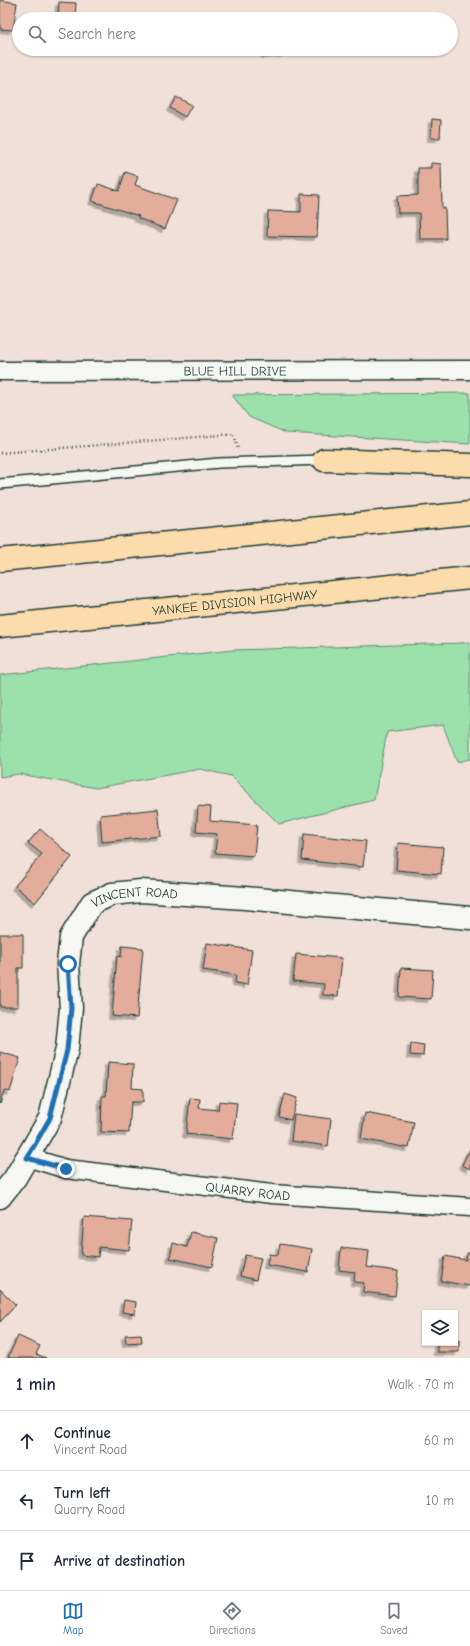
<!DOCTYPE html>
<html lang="en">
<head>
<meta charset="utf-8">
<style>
  body { margin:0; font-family:"Comic Neue",sans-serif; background:#f2f2f3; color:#1f2937 }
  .controls { position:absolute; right:12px; bottom:12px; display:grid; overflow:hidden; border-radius:0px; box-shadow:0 1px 3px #0004 }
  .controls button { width:36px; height:36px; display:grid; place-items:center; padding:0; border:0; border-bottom:1px solid #e0e1e3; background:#fff; color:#1f2937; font:20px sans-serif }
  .stop { position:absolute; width:12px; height:12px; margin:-9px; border:3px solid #1f6fb2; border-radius:50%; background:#fff }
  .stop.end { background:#1f6fb2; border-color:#fff; box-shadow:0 1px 4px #0008 }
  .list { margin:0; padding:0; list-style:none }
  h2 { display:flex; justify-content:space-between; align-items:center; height:52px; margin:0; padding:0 16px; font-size:17px }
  h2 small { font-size:13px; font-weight:400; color:#747a83 }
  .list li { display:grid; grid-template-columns:26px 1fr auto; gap:12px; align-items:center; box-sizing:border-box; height:60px; padding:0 16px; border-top:1px solid #e0e1e3 }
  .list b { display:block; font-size:15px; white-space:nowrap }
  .list p { margin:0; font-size:13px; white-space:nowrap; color:#747a83 }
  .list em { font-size:13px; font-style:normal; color:#747a83 }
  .icon { flex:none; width:22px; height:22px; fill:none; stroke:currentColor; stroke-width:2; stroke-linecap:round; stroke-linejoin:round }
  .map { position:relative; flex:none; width:470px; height:1358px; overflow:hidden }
  .search { position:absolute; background:#fff; box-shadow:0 1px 3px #0004; left:12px; right:12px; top:12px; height:44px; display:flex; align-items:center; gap:10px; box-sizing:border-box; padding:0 14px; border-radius:22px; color:#747a83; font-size:15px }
  .sheet { height:232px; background:#fff }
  nav { display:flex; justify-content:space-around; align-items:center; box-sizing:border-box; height:56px; border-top:1px solid #e0e1e3; background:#fff; font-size:11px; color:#747a83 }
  nav a { display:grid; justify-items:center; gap:2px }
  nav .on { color:#1f6fb2 }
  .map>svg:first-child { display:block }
  .green { fill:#9ce0ac; stroke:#5e8e70 }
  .building { fill:#e4ad9b; stroke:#1f3d34; filter:url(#shadow) }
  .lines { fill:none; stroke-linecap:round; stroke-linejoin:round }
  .service-casing { stroke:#1f3d34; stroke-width:12 }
  .minor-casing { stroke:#1f3d34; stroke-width:21 }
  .tertiary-casing { stroke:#1f3d34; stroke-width:25 }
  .motorway-casing { stroke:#1f3d34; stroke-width:25 }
  .path { stroke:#1f3d34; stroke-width:2.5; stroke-dasharray:1 3; stroke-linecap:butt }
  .service { stroke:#f6f6f2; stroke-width:9 }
  .minor { stroke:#f6f6f2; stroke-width:18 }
  .tertiary { stroke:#f6f6f2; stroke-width:22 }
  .motorway { stroke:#fcdcac; stroke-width:22 }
  .route { stroke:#1f6fb2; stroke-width:5 }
  .labels { text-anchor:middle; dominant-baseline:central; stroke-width:4; stroke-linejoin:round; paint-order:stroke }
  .street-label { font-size:13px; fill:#1f3d34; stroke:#f6f6f2 }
</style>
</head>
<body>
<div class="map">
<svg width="470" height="1358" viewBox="0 0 470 1358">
  <defs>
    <filter id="shadow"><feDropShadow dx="-3.5" dy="3.5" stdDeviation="0" flood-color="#0004"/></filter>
  </defs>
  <rect width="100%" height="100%" fill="#f1e0d8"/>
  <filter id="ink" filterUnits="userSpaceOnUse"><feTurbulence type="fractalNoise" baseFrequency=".025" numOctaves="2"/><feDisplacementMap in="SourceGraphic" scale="8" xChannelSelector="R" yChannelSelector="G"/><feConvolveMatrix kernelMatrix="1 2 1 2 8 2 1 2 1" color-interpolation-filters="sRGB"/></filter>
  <g filter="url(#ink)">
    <path class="green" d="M470 393V444L286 433 249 417 232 395Z
      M470 642V759L457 762 443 725 387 732 374 800 279 824 231 776 200 769 96 788 19 774 0 777V675L233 650 461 643Z"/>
    <path class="building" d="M0 0 17 3 13 30 0 29Z
      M59 2 76 3 75 19H58Z
      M264 49H285L286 53 265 55Z
      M176 97 192 105 185 117 170 108Z
      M432 119 441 120 440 138H431Z
      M431 163 441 164 442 208H445L446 239H420L419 213H398L397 196 418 195V168H431Z
      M125 172 138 176 135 185 177 200 165 229 138 218 139 216 92 201 98 184 119 191Z
      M301 194 319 195 317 237 267 236 268 211 301 212Z
      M198 806 211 807 210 821 257 825 254 856 215 853 217 834 196 832Z
      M158 809 161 836 102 842 100 815Z
      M40 829 72 857 35 903 15 886 42 854 28 843Z
      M304 834 366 841 363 867 302 860Z
      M398 843 443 847 441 874 396 870Z
      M0 934H23V968H18V1007H0Z
      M207 943 252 950 247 985 235 983 236 975 203 970Z
      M122 946 143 948 137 1018 112 1016 117 956 121 957Z
      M296 954 342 958 338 996 323 995 324 984 293 981Z
      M401 968 433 970 431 999 399 997Z
      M411 1043 424 1045 423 1056 410 1055Z
      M0 1052 20 1058 10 1092 4 1090 0 1104Z
      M108 1062 133 1064 132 1088 143 1089V1102H131L129 1133 101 1132 102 1096H106Z
      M285 1094 297 1098 291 1120 279 1117Z
      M190 1098 200 1099 199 1108 218 1110 219 1101 237 1103 233 1139 186 1134Z
      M365 1113 414 1122 409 1148 361 1139Z
      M294 1114 331 1119 328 1146 291 1141Z
      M470 1149V1169L462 1165Z
      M84 1217 132 1221 129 1250 99 1247 98 1257 81 1255Z
      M191 1232 218 1238 212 1267 170 1258 173 1243 187 1247Z
      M280 1244 312 1249 308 1272 267 1265 269 1254 278 1255Z
      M341 1248 369 1251 367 1267 398 1271 395 1296 363 1292 364 1283 354 1282 355 1272 339 1270Z
      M467 1253H470V1286L441 1281 445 1256 466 1260Z
      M245 1255 261 1258 256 1280 240 1276Z
      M0 1289 16 1305 0 1322Z
      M124 1300 136 1302 135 1314 122 1312Z
      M141 1334 142 1342 126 1343 125 1335Z
      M18 1336 40 1346 36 1354 46 1358H11L8 1357Z
      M455 1340H459V1352H437V1343H455Z"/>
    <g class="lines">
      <defs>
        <path id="service" d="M0 484 219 463 324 460"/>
        <g id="minor">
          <path id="s1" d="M0 371 470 370"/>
          <path id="s2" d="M27 1157 66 1169 272 1194 470 1207"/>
        </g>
        <g id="tertiary">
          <path id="s3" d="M0 1197 15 1178 50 1118 67 1049 71 1008 68 964 71 937 92 903 112 894 141 891 245 898 470 918"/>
        </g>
        <g id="motorway">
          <path d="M324 460 470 465"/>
          <path d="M0 560 470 513"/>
          <path id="s4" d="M0 626 470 578"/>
        </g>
      </defs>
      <use href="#service" class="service-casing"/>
      <use href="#minor" class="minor-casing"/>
      <use href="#tertiary" class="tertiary-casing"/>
      <use href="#motorway" class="motorway-casing"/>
      <path class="path" d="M0 453 234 434 238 449"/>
      <use href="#service" class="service"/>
      <use href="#minor" class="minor"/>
      <use href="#tertiary" class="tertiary"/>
      <use href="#motorway" class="motorway"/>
    </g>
  </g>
  <g class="lines" filter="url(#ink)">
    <path class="route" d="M66 1169 27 1158 50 1118 67 1050 71 1008 68 964"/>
  </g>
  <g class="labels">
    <g class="street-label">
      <text stroke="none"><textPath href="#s1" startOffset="235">BLUE HILL DRIVE</textPath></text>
      <text stroke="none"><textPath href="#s4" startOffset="236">YANKEE DIVISION HIGHWAY</textPath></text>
      <text stroke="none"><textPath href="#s3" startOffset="361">VINCENT ROAD</textPath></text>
      <text stroke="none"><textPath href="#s2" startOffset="224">QUARRY ROAD</textPath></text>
    </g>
  </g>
</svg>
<div class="controls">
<button><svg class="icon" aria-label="layers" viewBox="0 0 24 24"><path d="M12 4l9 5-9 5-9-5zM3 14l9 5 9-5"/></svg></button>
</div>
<div class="stop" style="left:68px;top:964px"></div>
<div class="stop end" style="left:66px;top:1169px"></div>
<div class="search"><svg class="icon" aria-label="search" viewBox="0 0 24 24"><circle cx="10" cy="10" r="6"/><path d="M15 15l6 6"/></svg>Search here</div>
</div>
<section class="sheet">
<h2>1 min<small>Walk · 70 m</small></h2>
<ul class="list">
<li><svg class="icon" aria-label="ahead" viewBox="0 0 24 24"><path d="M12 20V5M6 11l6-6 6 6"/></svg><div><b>Continue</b><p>Vincent Road</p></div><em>60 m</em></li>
<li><svg class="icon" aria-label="left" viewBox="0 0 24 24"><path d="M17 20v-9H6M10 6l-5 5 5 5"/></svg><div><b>Turn left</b><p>Quarry Road</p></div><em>10 m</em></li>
<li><svg class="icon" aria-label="arrive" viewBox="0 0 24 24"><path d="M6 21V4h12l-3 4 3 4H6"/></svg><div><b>Arrive at destination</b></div></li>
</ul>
</section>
<nav>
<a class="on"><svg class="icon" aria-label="map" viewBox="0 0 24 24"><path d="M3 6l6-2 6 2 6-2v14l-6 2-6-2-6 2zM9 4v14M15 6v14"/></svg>Map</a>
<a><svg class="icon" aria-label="directions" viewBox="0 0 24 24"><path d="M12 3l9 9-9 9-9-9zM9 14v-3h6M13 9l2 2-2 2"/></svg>Directions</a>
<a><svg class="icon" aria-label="saved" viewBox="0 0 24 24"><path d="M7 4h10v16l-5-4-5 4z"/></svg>Saved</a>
</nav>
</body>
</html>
